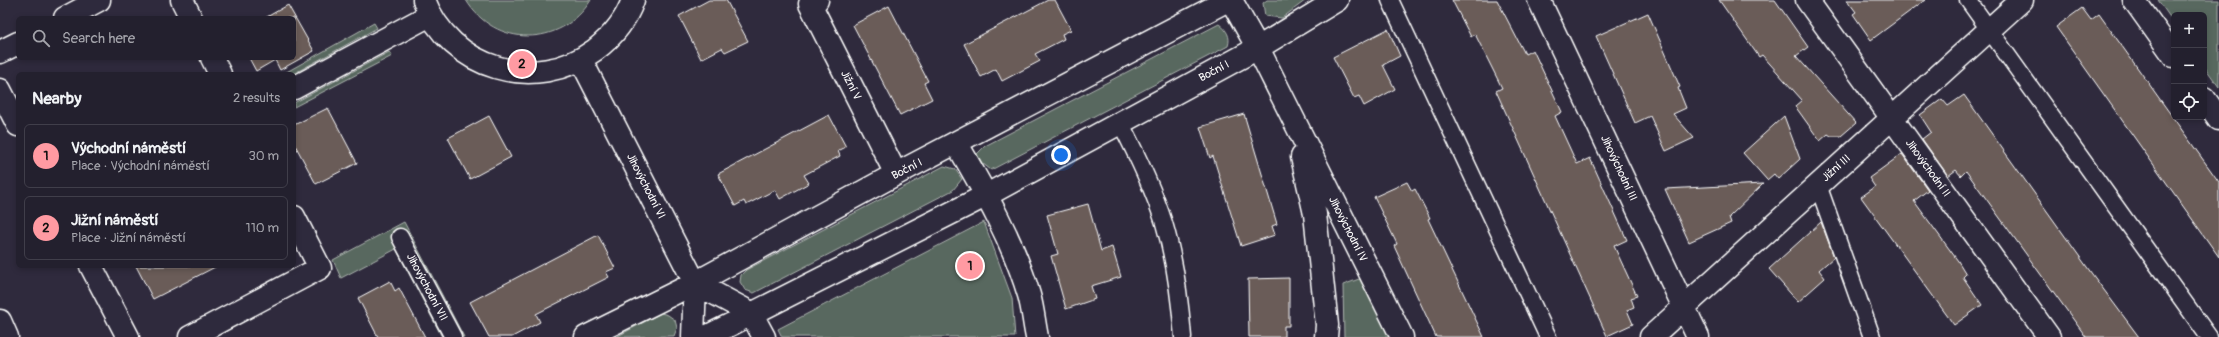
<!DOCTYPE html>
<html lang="en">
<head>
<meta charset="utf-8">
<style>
  body { margin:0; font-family:Pangolin,sans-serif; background:#2b2836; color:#f1f3f6 }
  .controls { position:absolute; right:12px; top:12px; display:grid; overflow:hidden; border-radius:6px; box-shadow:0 2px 6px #0003 }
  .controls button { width:36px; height:36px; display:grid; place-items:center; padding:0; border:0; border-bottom:1px solid #403e4a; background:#23202e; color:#f1f3f6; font:20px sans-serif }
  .you { position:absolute; left:1061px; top:155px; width:14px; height:14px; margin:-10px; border:3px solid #fff; border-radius:50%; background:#1a73e8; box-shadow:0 0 0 6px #1a73e833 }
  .badge { display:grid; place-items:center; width:26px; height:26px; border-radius:50%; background:#ff9aa2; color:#111; font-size:13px; font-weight:700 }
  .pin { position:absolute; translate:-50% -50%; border:2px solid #fff; box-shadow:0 1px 4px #0006 }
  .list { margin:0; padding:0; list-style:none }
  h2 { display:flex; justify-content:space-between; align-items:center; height:52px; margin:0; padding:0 16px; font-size:17px }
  h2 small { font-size:13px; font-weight:400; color:#a3a3aa }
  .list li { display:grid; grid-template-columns:26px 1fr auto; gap:12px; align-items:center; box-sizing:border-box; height:64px; margin:0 8px 8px; padding:0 8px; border:1px solid #403e4a; border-radius:6px }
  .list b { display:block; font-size:15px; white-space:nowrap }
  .list p { margin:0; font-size:13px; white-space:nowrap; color:#a3a3aa }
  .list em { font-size:13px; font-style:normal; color:#a3a3aa }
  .icon { flex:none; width:22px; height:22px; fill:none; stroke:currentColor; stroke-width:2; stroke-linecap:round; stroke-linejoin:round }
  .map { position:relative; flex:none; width:2219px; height:337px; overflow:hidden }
  .search { position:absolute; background:#23202e; box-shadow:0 2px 6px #0003; left:16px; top:16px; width:280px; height:44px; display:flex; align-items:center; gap:10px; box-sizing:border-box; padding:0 14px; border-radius:6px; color:#a3a3aa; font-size:15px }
  .panel { position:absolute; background:#23202e; box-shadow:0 2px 6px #0003; left:16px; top:72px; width:280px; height:196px; border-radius:6px }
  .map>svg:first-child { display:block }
  .green { fill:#59685f; stroke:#acb4af }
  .building { fill:#6a5c59; stroke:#fff }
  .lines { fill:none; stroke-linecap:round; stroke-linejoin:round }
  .service-casing { stroke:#fff; stroke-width:19 }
  .minor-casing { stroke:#fff; stroke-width:25 }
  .secondary-casing { stroke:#fff; stroke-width:25 }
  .service { stroke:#2f2a3d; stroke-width:16 }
  .minor { stroke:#2f2a3d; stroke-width:22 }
  .secondary { stroke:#2f2a3d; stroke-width:22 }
  .labels { text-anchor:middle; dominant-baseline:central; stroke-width:3; stroke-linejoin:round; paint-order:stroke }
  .street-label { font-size:11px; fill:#fff; stroke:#2f2a3d }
</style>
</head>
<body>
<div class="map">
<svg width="2219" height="337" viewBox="0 0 2219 337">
  <rect width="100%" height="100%" fill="#2f2a3d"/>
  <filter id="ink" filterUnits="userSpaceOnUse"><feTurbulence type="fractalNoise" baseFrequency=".025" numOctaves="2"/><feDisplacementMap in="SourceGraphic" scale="8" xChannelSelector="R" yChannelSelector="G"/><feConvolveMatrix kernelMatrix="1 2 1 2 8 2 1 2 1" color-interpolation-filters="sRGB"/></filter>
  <g filter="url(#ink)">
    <path class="green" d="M466 0H591C561 48 495 48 466 0Z
      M1267 0H1306L1282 18 1265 16 1263 3Z
      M2158 0H2219V87L2204 66V15H2174V23Z
      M374 23 377 28 293 74H283Z
      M1219 24C1227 30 1231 37 1228 46L991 170 982 163 977 154 985 146Z
      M389 52 392 56 294 107V103Z
      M944 166 955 169 962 179 953 190 754 293 745 290 740 282 741 275 746 270Z
      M404 222 464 337H442L396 249 341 278 333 260Z
      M984 222 1012 298 1015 337H782L778 329Z
      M1359 279 1368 283 1393 337H1344L1343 285Z
      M661 313 668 315 675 320 677 328 674 336 616 337Z"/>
    <path class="building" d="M709 0H726L748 41 725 52 722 48 701 59 679 16Z
      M1048 0H1055L1071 30 1062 34 1064 39 1035 54 1040 61 1002 81 996 69 981 77 964 44Z
      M1452 0H1497L1525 54 1533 50 1562 112 1555 116 1577 164 1590 158 1627 240 1614 246 1637 296 1631 298 1634 307 1627 310 1633 324 1607 336 1496 91 1502 88 1475 34 1471 37Z
      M1719 0H1775L1808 47 1796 56 1856 123 1841 136H1831L1828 134 1820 141 1795 106 1802 100 1762 55 1759 57Z
      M1847 0H1925L1871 40 1853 14 1856 12Z
      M288 5 314 51 280 70 275 60 256 71 249 58H294V18H265Z
      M889 6 928 81 924 83 932 99 900 115 853 25Z
      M2082 8 2091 20 2099 14 2219 182V257L2056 27Z
      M1648 13 1680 87 1678 88 1686 108 1673 114 1694 138 1666 151 1650 116 1635 123 1596 36Z
      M1388 29 1400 56 1383 65 1395 89 1364 106 1359 96 1354 98 1333 57Z
      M1964 95 2092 274 2139 337H2086L1966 171 1961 176 1956 170 1948 176 1922 139 1931 132 1920 115 1942 99 1948 106Z
      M328 108 357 163 316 184 294 143V125Z
      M1244 114 1277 224 1272 226 1275 235 1241 246 1213 156 1210 158 1200 127Z
      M829 115 846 147 838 151 840 156 804 175 809 183 780 199 775 190 746 205 744 201 735 206 718 174Z
      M489 116 511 157 470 179 448 138Z
      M1784 116 1800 159 1778 179 1774 174 1767 180 1743 153Z
      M1902 154 1928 190 1914 201 1958 261 1966 274 1963 277 1982 305 1954 325 1861 197 1875 187 1869 178Z
      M1407 182 1412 191 1415 189 1430 218 1428 219 1484 337H1436L1394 246 1397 244 1374 197Z
      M1763 184 1729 217 1731 223 1689 242 1665 189Z
      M1088 204 1101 251 1112 247 1121 277 1091 286 1095 299 1066 309 1051 256 1058 254 1047 215Z
      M1821 222 1834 257 1819 270 1825 278 1798 302 1769 269Z
      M598 235 615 268 606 272 609 277 536 314 540 322 512 337H489L470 302Z
      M136 266H217L153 299Z
      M1289 278V326H1284V337H1249L1248 279Z
      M390 281 395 291 399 288 425 337H378L358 298Z"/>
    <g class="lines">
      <defs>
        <path id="service" d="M1390 0 1548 337
          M1968 0 2209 337
          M1120 122C1137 155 1153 188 1164 223 1175 260 1180 299 1183 337
          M1818 185 1872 337
          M400 237 453 337"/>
        <path id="minor" d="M182 0 191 18
          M424 0C450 69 535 94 595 50 612 37 626 20 633 0
          M817 0 810 4 896 174
          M1231 0 1258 48 1402 337
          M1539 0 1698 337
          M1807 0 2049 337
          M2134 0 2174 56
          M65 18 99 0
          M0 52 18 43
          M212 58 220 74
          M581 60 695 283 693 337
          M294 88 430 15
          M0 90 18 125
          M2204 98 2219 119
          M957 144C985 192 1013 241 1029 295 1033 309 1034 323 1037 337
          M1302 157 1315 214 1327 325 1326 337
          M91 266 128 337
          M695 283 751 313 764 337
          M190 337 320 268 294 217
          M586 337 695 283 896 174 1228 0
          M706 337 987 195 1258 48 1337 0
          M1651 337 2022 0"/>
        <path id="secondary" d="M0 321 7 337"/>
      </defs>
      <use href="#service" class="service-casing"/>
      <use href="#minor" class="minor-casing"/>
      <use href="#secondary" class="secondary-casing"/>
      <use href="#service" class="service"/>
      <use href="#minor" class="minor"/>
      <use href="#secondary" class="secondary"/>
    </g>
  </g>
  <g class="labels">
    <g class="street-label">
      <text transform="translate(1214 71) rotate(-28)">Boční I</text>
      <text transform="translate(851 85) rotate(63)">Jižní V</text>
      <text transform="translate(1619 168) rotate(65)">Jihovýchodní III</text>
      <text transform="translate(1836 168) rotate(-42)">Jižní III</text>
      <text transform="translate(1928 168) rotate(54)">Jihovýchodní II</text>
      <text transform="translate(907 169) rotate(-27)">Boční I</text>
      <text transform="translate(646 186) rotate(63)">Jihovýchodní VI</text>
      <text transform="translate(1348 229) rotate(63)">Jihovýchodní IV</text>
      <text transform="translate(427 287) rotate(62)">Jihovýchodní VII</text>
    </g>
  </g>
</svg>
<div class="controls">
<button>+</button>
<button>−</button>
<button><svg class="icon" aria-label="locate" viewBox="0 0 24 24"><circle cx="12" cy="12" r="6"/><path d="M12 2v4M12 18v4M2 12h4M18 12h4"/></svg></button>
</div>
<div class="you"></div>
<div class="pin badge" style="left:970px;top:266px">1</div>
<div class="pin badge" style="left:522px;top:64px">2</div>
<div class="search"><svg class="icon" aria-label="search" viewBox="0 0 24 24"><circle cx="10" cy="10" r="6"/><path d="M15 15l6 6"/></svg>Search here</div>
<section class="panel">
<h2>Nearby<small>2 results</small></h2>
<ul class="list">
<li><span class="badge">1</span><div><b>Východní náměstí</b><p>Place · Východní náměstí</p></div><em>30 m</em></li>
<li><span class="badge">2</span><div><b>Jižní náměstí</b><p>Place · Jižní náměstí</p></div><em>110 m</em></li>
</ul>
</section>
</div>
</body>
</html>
